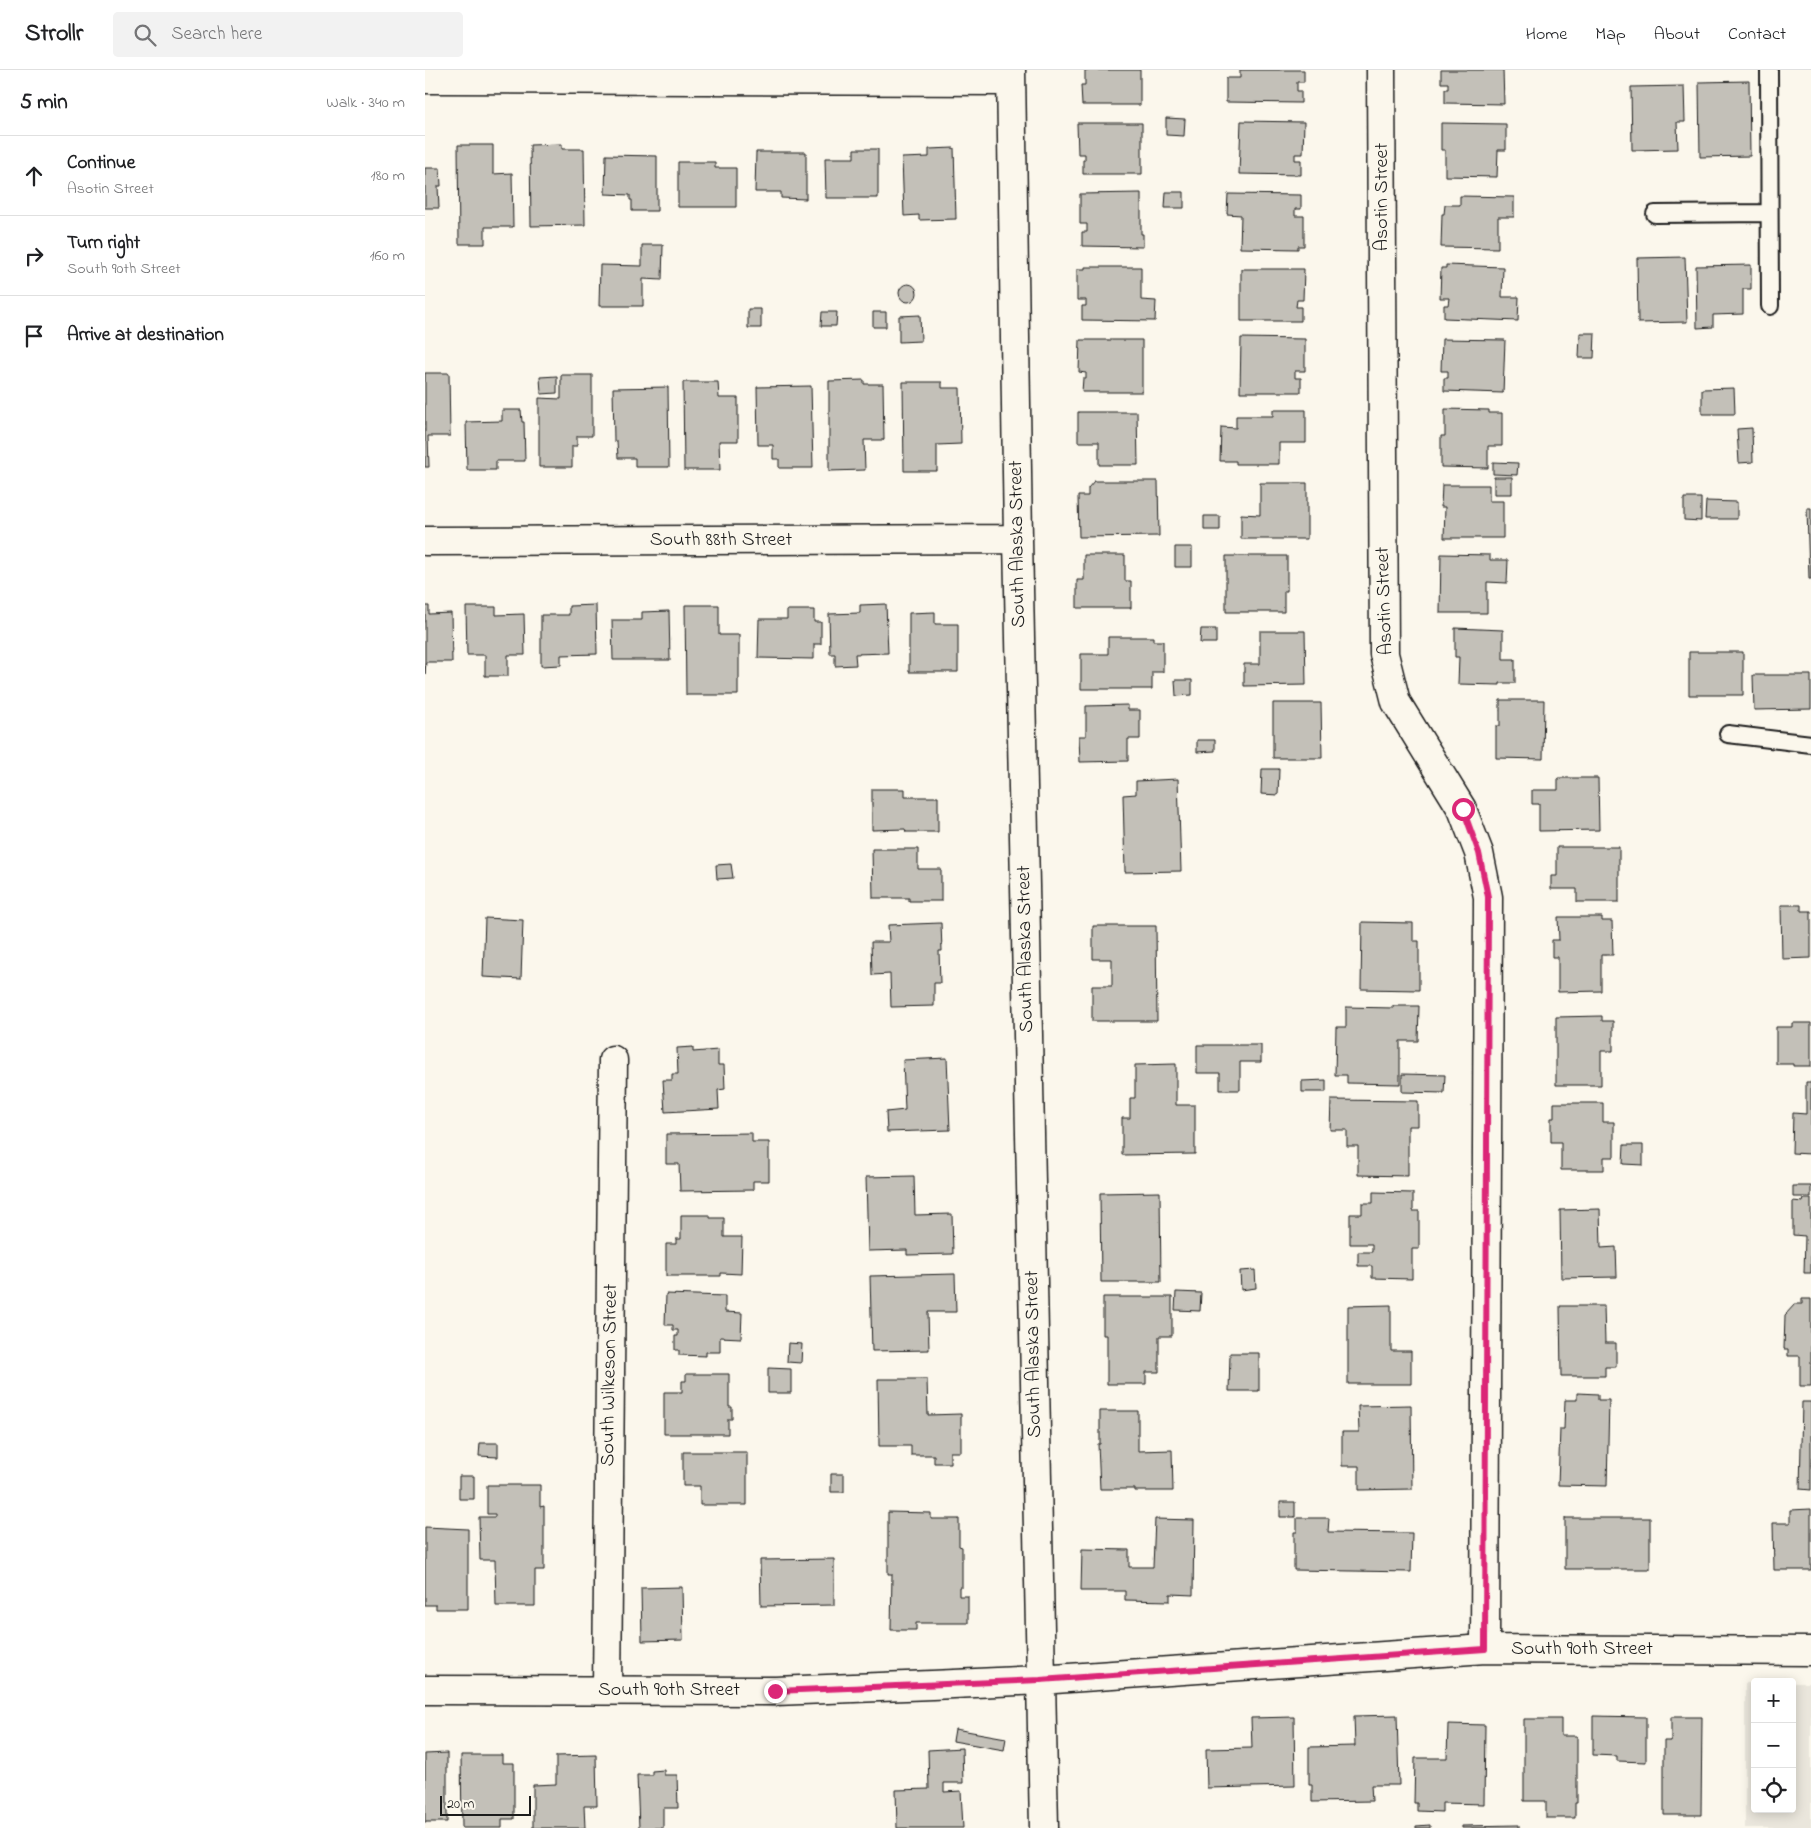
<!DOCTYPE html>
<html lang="en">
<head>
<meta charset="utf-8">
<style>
  body { margin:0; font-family:"Indie Flower",sans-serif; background:#f2f2f2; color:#202124 }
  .controls { position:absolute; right:15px; bottom:15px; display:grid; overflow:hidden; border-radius:5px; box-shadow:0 2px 12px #0003 }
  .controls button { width:45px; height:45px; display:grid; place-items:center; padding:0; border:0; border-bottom:1px solid #e0e0e0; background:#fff; color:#202124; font:25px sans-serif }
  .scale { position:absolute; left:15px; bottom:12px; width:91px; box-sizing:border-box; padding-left:5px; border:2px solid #1c1c1c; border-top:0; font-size:14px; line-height:18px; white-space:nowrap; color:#1c1c1c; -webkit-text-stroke:4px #fbf7ec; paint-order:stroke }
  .stop { position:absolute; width:15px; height:15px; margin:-11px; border:4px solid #db2777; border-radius:50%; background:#fff }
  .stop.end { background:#db2777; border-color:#fff; box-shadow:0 1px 5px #0008 }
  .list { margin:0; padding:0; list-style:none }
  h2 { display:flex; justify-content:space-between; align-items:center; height:65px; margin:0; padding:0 20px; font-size:21px }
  h2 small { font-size:16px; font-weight:400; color:#757577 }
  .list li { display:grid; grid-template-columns:32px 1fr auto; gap:15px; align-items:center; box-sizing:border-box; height:80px; padding:0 20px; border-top:1px solid #e0e0e0 }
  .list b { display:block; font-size:19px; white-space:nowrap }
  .list p { margin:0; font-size:16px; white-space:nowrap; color:#757577 }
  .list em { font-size:16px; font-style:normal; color:#757577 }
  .icon { flex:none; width:28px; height:28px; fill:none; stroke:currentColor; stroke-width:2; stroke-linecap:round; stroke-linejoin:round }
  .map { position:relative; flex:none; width:1386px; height:1758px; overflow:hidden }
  header { display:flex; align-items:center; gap:30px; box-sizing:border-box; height:70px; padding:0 25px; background:#fff; border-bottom:1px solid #e0e0e0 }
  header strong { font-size:24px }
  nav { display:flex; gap:28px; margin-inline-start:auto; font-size:18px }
  .search { width:350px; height:45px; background:#f2f2f2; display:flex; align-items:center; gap:12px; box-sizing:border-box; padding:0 18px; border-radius:5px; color:#757577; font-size:19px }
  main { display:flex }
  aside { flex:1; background:#fff }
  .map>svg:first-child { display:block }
  .built { fill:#eae6dc }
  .building { fill:#c3c0b8; stroke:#1c1c1c }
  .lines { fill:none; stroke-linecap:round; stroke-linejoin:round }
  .lane-casing { stroke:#1c1c1c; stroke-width:20 }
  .street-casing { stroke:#1c1c1c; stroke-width:31 }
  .lane { stroke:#fbf7ec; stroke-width:16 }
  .street { stroke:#fbf7ec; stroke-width:28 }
  .route { stroke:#db2777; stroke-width:6 }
  .labels { text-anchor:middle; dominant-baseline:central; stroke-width:4; stroke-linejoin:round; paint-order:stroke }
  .street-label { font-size:20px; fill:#1c1c1c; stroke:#fbf7ec }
</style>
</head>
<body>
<header>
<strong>Strollr</strong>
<div class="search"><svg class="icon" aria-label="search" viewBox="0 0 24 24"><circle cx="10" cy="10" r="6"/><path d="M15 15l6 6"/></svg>Search here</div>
<nav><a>Home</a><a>Map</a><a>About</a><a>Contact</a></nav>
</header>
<main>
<aside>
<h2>5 min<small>Walk · 340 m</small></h2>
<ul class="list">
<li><svg class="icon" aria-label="ahead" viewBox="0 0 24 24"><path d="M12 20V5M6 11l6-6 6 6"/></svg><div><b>Continue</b><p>Asotin Street</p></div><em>180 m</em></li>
<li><svg class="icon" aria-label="right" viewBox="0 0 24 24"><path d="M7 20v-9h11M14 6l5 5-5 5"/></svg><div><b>Turn right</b><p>South 90th Street</p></div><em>160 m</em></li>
<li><svg class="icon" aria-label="arrive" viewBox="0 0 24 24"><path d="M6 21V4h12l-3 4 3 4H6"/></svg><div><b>Arrive at destination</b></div></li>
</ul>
</aside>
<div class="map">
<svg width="1386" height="1758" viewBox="0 0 1386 1758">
  <rect width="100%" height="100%" fill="#fbf7ec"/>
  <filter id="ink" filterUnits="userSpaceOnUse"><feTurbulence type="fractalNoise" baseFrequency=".02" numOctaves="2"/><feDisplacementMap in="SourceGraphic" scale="10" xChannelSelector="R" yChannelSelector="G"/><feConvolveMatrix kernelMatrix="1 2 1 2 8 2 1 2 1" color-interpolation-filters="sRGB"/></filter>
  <g filter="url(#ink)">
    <path class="built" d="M1320 1613H1330V1739H1367V1613H1386V1758H1320Z"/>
    <path class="building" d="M660 0H715V35H657L656 15H660Z
      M815 0H879V12H872V21H876V33L801 32V8H815Z
      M1016 0H1078L1079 34 1020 33V19H1023V13H1016Z
      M1324 11 1325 86 1275 87 1274 12Z
      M1259 16 1260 52H1252L1253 79 1207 80 1206 17Z
      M741 48 760 49 759 66 741 65Z
      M816 51 879 52 878 84H870V90H876V105L814 104Z
      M652 53H717V104H658V90H660V84H653Z
      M1016 53 1081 54V80H1073L1072 107 1020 106V80H1016Z
      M137 74V79H159L160 155 106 156 105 75Z
      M33 75H68V104L87 103 88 157H60V174H34Z
      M529 78 531 149 494 150V145L479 146 477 88 504 87V79Z
      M429 79H453V128H401L400 88H429Z
      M331 82H381V129L356 128V122H330Z
      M181 85 232 86V141H207V130H205V125L180 124Z
      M253 92H290V98H311V137H253Z
      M0 98H15L16 116H13L14 138H0Z
      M741 122H759V138H740Z
      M716 123V164H718V177L657 176V162H662V154H655V124Z
      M803 124 876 125V139H870V146H879V176H873V179L815 178 816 145 802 144Z
      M1035 126 1089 127V147H1073V178L1016 177 1017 144H1019L1020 135H1035Z
      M217 175H238L237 210 218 209V236H174L175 195 217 196Z
      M1260 187 1262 252 1213 253 1212 188Z
      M1021 195 1078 197 1077 227H1094L1093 251 1019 248V235H1023L1024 228H1015L1016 198H1021Z
      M1326 195V219H1318V244L1288 245V257L1272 258 1271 196Z
      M660 197H716V230L731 231 730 251 657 250V236H661V230H652V199H660Z
      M816 199H879L878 230H872L871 237H876V251H816Z
      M474 223a9 9 0 1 1 18 0a9 9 0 1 1-18 0Z
      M323 239H336V258H323Z
      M397 242H412L411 256H396Z
      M448 242H461V257H448Z
      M495 245 496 271 474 272V246Z
      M1155 263H1170L1169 288H1154Z
      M816 268 880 269V301H870V308H876V322H815Z
      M1017 269 1080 270 1078 323 1019 321V308H1023V301H1016Z
      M655 270H717V322H657L658 308H661V303L654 302Z
      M0 303H24L25 366H3L4 397H0Z
      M136 305H167V366H152V376H147V397H114V328L136 329Z
      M132 306V323L116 324 115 307Z
      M439 310V314H458L459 370H439L440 400 404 401V311Z
      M258 312H293L294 328H313V371H294L295 400H259Z
      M478 312H517V318H535L536 374 512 375V401H479Z
      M386 316 388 398H354V389H348V375H333L332 317Z
      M243 317 244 397H210V388H193L192 371H189L188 318Z
      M1309 318 1310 344H1277V319Z
      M1020 339 1064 340V343H1077V376H1063V398L1016 397V366H1020Z
      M77 340H96L97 352H99L100 391H71V400H42L41 352 77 351Z
      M848 340H881V373H854V394H811V391H795L796 357 811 358V346H848Z
      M653 342H712L713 395H674V372H653Z
      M1327 358 1328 392 1314 393 1312 359Z
      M1068 392 1093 393 1092 405 1068 404Z
      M1069 407H1087V424H1069Z
      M669 411H733L734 466 654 467 653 426H663V418Z
      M835 413H882V469H816V444L835 445Z
      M1017 415H1064V431H1078V468H1019L1020 437H1016Z
      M1259 428H1276V451L1259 450Z
      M1281 431 1312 432V449H1280Z
      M1382 438H1386V509H1384Z
      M779 446H795V460H779Z
      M750 477H767V497H750Z
      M1016 484 1065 485V490H1083L1082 513 1062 512V543H1015Z
      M659 485H700V511H706V538H652V510H659Z
      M801 486H862V521H859V542H801Z
      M461 534 463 583 430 584 431 595 410 596V584H405L404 544 435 543V535Z
      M171 535 172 584 136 585V595L116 596V545H144V536Z
      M260 535H294V565H314V609H313V625H261Z
      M0 536H4V544L26 543 27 592H1L0 604Z
      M41 537H71V545L99 544 100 585H83V606H60V585H42Z
      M362 540H389V552H396V574H389V589L333 588 334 549H362Z
      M244 541 245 590H188L187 550H217V542Z
      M510 542V554H533V602H484V543Z
      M1030 558 1078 560V589H1090V613H1075V615L1033 614 1034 587H1030Z
      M776 559H791V573H775Z
      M835 561H880L881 615 819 616V594H835Z
      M683 567H728V571H738V602H727V619H656V584H683Z
      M1264 582H1318V625H1264Z
      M1328 605H1386V639L1329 640Z
      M750 610H767V625L751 626Z
      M1075 630H1119L1118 689 1071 688V656H1075Z
      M848 633H896L897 688H848Z
      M703 635V640H715V669H703V691L655 692 654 666H661V636Z
      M772 670H790V681L772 682Z
      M837 699H854L853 725 836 724Z
      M1133 708H1173L1174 760 1114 761V734H1107V720H1133Z
      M753 709 756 801 700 802 698 725 711 724V711Z
      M447 719H480V727H513V762H481L480 759 447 760Z
      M1132 777H1194V832H1152V819H1126V806H1132Z
      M447 779H493V799H516V831H484V828H448Z
      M306 794 308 808 292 809 291 795Z
      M1356 835H1376V841H1386V888L1357 889Z
      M1133 847H1177V851H1187L1188 885H1176V921L1133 922V887H1127V870H1134Z
      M60 848 98 850 96 909 58 907Z
      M937 852 988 853V871H994V920L936 919Z
      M516 853 517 881H514L515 913H509V936L466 937 465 904 447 905 446 872H464L463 855Z
      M668 856H731L732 951H667V916H687V889H668Z
      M968 936H994L993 971H975V1014L922 1013V1005H910L911 957H921V937L968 938Z
      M1177 946V951H1188V981H1176V1015H1131V947Z
      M1367 953H1386V996H1368V994H1351V957H1367Z
      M772 975H836V992H815V1020H795V1003H772Z
      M268 977V982L293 980V995H299L300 1019 293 1020 294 1039 240 1042 238 1010H247V1004H253L252 978Z
      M522 988 525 1060 462 1062 461 1042 480 1040 478 990Z
      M751 994V1035H770V1084L697 1085V1048H705V1028H710V995Z
      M977 1004 1020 1005 1019 1023 977 1022Z
      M901 1010V1022H877V1011Z
      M1381 1012H1386V1084L1367 1083 1368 1043 1381 1044Z
      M906 1030 993 1031V1056H983V1106L933 1105V1076H922V1060H905Z
      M1129 1033H1178V1052H1189V1087H1179V1100H1136V1072H1126V1048H1129Z
      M327 1063V1072H344V1111H328V1120L255 1121 254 1094H241V1064Z
      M1199 1075H1218V1095L1198 1094Z
      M489 1106 490 1145 527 1144 528 1184 482 1185V1180L443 1181 441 1107Z
      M1368 1116H1386V1127H1368Z
      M735 1122 736 1212H676L675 1123Z
      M948 1122 988 1123V1141H994V1179H987V1209L947 1208V1196H933V1182H947V1174H925V1144H937V1133H948Z
      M1379 1129H1386V1203H1379L1380 1166 1368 1165V1131L1378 1132Z
      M1175 1139 1176 1178 1191 1177 1192 1207 1136 1208 1135 1140Z
      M256 1145H285V1148H299V1167H317L316 1204 296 1203V1206H241V1174H251V1169H256Z
      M830 1200 831 1218 816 1220 815 1201Z
      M530 1204 531 1242H503L504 1280 447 1281 445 1206Z
      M751 1222 776 1223 775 1241 750 1240Z
      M241 1224 300 1226V1242L317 1243 316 1268 295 1267V1282H281V1286L254 1285V1280H250V1266H253V1260H248V1255H240Z
      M678 1227H747V1266H734V1302H721V1314H682V1265H678Z
      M1377 1229H1386V1316H1375V1286H1363V1279H1359L1360 1245 1370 1234H1377Z
      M966 1235V1281H986V1314H923V1236Z
      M1135 1236H1179L1180 1273H1191V1297H1180V1306H1136Z
      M363 1273 377 1274 376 1293 362 1292Z
      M805 1283H834V1321H804Z
      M343 1298 366 1299V1323H343Z
      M261 1304H304V1337H307V1349H303V1364H239V1322H257V1311H261Z
      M453 1309H502L503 1345 536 1344V1382H525V1393H509V1385H486V1376H454Z
      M1152 1323 1173 1324V1330H1184L1182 1416 1133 1415 1135 1359H1139L1140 1330H1152Z
      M1377 1332H1386V1420L1375 1419Z
      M986 1335 987 1419 934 1420V1396H917V1362H934L933 1336Z
      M675 1341H713V1381L747 1380 748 1421H710V1419H675L673 1374H675Z
      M55 1373H73V1387L54 1386Z
      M258 1382H322V1435H275V1416H258Z
      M406 1404H419V1422H406Z
      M34 1406H49V1429H34Z
      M62 1415H115V1437L119 1436V1500H110V1536H71L70 1490H55L54 1447H70V1444H62Z
      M855 1432H870V1447H855Z
      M1386 1439V1500H1349L1348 1453H1365V1440Z
      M463 1442 506 1443V1449H534V1476L537 1477V1517H534V1526H543V1553H491V1560H466L467 1504H463Z
      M872 1448H904L903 1462 987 1463 986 1502 869 1500V1462H872Z
      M1140 1448H1225V1499H1140Z
      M730 1449 769 1450 768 1525 745 1524V1531L700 1530V1521H656L657 1479 704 1480V1497H728Z
      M0 1457 43 1459V1539H11V1535H0Z
      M409 1489V1535L336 1536 335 1490Z
      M257 1517 258 1570 217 1571 216 1518Z
      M972 1645 974 1715H946L947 1731 887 1732V1715H884V1677L930 1676 929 1646Z
      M1168 1646 1221 1647V1692L1192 1691V1686L1168 1685Z
      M869 1647 870 1716 782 1718 781 1679 827 1678 826 1648Z
      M1246 1647H1277L1276 1745H1239V1671H1246Z
      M1099 1649H1136V1666H1152V1733H1150V1748H1121V1731H1099Z
      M1023 1654 1060 1655 1059 1734 1017 1733V1742L992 1741V1733H989L990 1688H1022Z
      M530 1659 581 1668 579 1680 528 1671Z
      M537 1678 538 1713H519V1722L536 1721 538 1758H472L471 1720 504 1719 503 1680Z
      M22 1683V1752H0V1684Z
      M36 1685H77V1693H89V1749H77V1758H37Z
      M171 1685 172 1736H159L160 1758H108V1715L131 1714V1686Z
      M239 1700V1705H252L253 1738H238V1758H214L212 1705H227V1701Z
      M1005 1755V1758H991V1756Z
      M1094 1755V1758H1037V1756Z"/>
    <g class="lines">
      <defs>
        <path id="lane" d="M1344 0 1345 236
          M1230 144 1344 143
          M1303 664 1386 674"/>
        <path id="street" d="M586 0 593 469 619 1758
          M956 0 959 584 971 632 1037 739 1054 783 1063 827 1060 1579
          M0 9 586 11
          M0 471 593 469
          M182 1619 188 990
          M0 1620 350 1621 507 1615 615 1610 1060 1579 1386 1581"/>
      </defs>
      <use href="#lane" class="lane-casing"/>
      <use href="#street" class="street-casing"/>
      <use href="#lane" class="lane"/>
      <use href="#street" class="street"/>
    </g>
  </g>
  <g class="lines" filter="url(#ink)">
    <path class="route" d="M350 1621 615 1610 1060 1579 1063 827 1054 783 1038 739"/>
  </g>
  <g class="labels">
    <g class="street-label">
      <text transform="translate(957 127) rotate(-90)">Asotin Street</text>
      <text x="296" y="470">South 88th Street</text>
      <text transform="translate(593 474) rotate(-91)">South Alaska Street</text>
      <text transform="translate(960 531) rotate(-92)">Asotin Street</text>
      <text transform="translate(601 879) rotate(-91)">South Alaska Street</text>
      <text transform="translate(609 1284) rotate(-91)">South Alaska Street</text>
      <text transform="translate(185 1305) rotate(-89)">South Wilkeson Street</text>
      <text x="1157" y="1579">South 90th Street</text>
      <text x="244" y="1620">South 90th Street</text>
    </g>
  </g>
</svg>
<div class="controls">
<button>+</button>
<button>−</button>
<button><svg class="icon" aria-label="locate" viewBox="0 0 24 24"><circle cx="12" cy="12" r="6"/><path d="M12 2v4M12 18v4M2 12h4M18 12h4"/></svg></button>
</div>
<div class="scale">20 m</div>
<div class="stop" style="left:1038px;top:739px"></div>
<div class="stop end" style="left:350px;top:1621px"></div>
</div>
</main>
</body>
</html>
